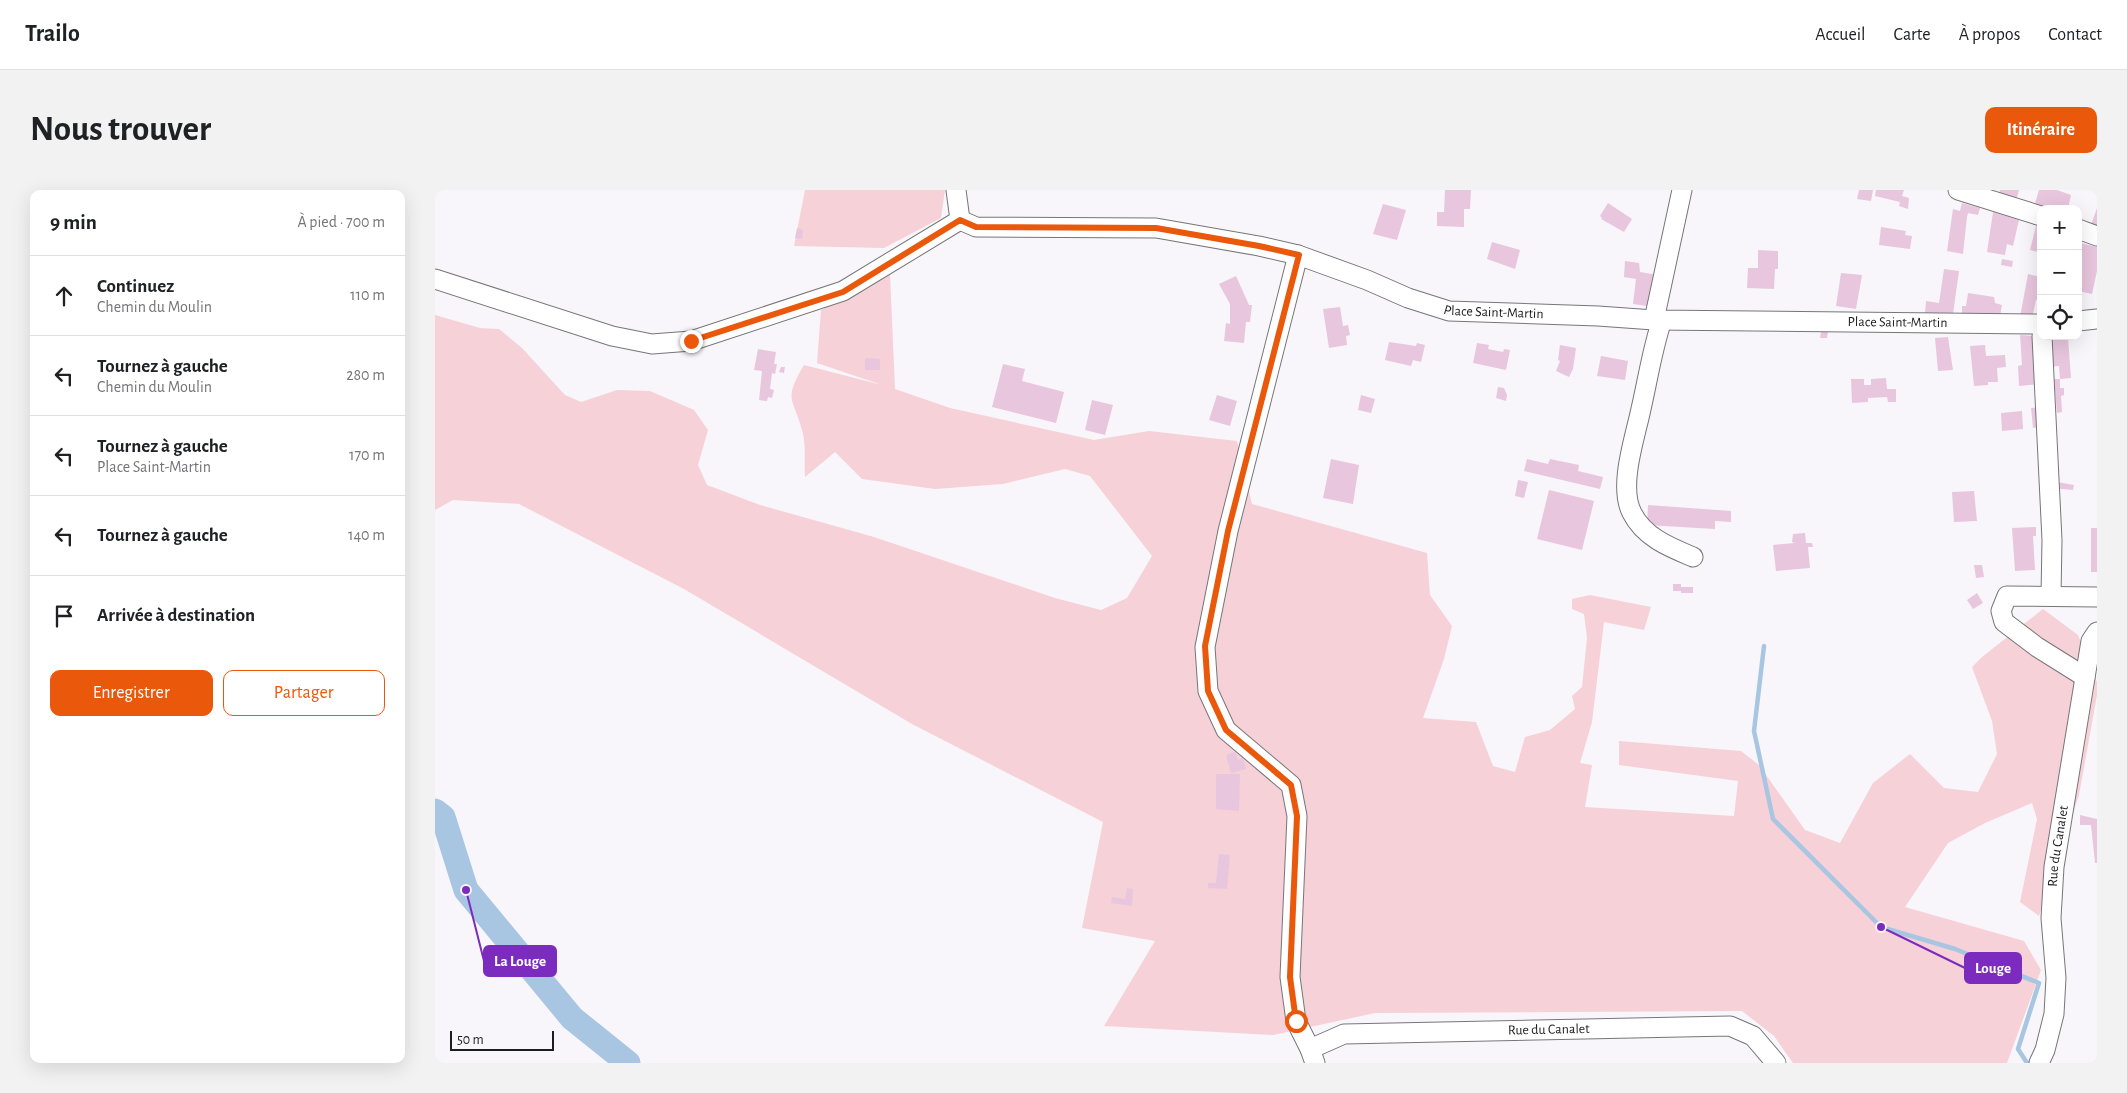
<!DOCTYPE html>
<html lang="fr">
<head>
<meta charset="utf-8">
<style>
  body { margin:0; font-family:"Alegreya Sans",sans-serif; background:#f2f2f2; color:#202124 }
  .controls { position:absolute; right:15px; top:15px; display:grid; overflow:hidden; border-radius:10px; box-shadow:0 5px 20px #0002 }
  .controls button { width:45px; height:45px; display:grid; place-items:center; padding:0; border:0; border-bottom:1px solid #e0e0e0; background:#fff; color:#202124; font:25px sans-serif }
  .scale { position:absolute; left:15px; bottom:12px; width:104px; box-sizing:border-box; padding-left:5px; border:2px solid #1d1d1e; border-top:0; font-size:14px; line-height:18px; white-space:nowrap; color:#1d1d1e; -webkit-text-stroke:4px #f8f6fa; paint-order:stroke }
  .stop { position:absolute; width:15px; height:15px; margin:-11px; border:4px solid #ea580c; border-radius:50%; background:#fff }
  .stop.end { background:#ea580c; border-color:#fff; box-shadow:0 1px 5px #0008 }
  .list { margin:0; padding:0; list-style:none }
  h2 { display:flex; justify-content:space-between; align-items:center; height:65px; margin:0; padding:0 20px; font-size:21px }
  h2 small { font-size:16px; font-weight:400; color:#757577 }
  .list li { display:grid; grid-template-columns:32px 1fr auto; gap:15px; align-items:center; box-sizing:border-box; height:80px; padding:0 20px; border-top:1px solid #e0e0e0 }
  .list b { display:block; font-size:19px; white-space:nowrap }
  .list p { margin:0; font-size:16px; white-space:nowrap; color:#757577 }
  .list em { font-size:16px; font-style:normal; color:#757577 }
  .actions { display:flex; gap:10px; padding:15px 20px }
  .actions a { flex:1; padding:11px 0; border:1px solid #ea580c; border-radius:10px; text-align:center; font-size:18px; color:#ea580c }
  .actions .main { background:#ea580c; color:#fff }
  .icon { flex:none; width:28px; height:28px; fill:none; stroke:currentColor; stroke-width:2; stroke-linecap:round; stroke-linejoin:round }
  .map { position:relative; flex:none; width:1662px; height:873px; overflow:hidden; border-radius:10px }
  header { display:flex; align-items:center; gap:30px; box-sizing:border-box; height:70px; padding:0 25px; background:#fff; border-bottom:1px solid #e0e0e0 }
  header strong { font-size:24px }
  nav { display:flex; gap:28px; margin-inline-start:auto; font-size:18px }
  .intro { display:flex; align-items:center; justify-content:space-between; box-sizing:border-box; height:120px; padding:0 30px }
  h1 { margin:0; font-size:35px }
  .button { padding:12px 22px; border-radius:10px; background:#ea580c; color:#fff; font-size:18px; font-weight:700 }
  main { display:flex; gap:30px; padding:0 30px }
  aside { flex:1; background:#fff; border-radius:10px; box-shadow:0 5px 20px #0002 }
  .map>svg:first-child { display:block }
  .green { fill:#f6d1d7 }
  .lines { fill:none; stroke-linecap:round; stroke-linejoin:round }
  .stream { stroke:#a8c6e1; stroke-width:4.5 }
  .river { stroke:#a8c6e1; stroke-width:25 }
  .building { fill:#e8c6de }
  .minor-casing { stroke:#767578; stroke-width:21 }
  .minor { stroke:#fff; stroke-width:19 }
  .route { stroke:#ea580c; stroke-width:6 }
  .labels { text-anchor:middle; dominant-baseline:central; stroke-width:4; stroke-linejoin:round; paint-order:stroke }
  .street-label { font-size:14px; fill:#1d1d1e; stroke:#f8f6fa }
  .leader { fill:none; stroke:#7b2cbf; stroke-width:2 }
  .callout-dot { fill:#7b2cbf; stroke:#f8f6fa; stroke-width:2 }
  .callout { fill:#7b2cbf; stroke:#7b2cbf; stroke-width:2 }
  .callout-label { font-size:15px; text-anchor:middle; font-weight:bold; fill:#fff }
</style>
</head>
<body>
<header>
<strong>Trailo</strong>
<nav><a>Accueil</a><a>Carte</a><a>À propos</a><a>Contact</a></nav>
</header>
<div class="intro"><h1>Nous trouver</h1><a class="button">Itinéraire</a></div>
<main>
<aside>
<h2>9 min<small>À pied · 700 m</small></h2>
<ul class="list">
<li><svg class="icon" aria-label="ahead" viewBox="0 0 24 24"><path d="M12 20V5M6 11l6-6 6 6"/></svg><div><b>Continuez</b><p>Chemin du Moulin</p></div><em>110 m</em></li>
<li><svg class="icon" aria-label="left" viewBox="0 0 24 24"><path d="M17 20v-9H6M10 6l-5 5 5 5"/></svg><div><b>Tournez à gauche</b><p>Chemin du Moulin</p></div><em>280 m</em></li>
<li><svg class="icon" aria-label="left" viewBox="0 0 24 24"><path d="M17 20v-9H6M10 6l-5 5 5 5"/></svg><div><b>Tournez à gauche</b><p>Place Saint-Martin</p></div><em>170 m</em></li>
<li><svg class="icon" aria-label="left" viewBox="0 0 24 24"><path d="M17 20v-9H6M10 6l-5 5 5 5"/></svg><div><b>Tournez à gauche</b></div><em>140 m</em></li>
<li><svg class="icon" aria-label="arrive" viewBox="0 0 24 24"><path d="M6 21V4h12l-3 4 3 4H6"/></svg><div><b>Arrivée à destination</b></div></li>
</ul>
<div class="actions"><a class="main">Enregistrer</a><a>Partager</a></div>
</aside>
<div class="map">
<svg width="1662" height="873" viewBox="0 0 1662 873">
  <rect width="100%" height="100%" fill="#f8f6fa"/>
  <path class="green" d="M370 0H510L506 28 449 58 359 56Z
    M455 84 460 199 515 218 659 250 714 241 802 251 817 314 992 363 995 405 1017 436 1009 469 988 528 1041 532 1058 576 1080 582 1090 547 1115 540 1140 519 1137 506 1147 497 1152 448 1149 424 1137 419V409L1155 405 1216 417 1209 440 1169 432 1157 532 1145 573 1157 575 1150 617 1299 626 1303 591 1184 575V551L1306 561 1324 575 1370 640 1405 653 1438 593 1475 564 1509 598 1543 602 1562 564 1557 531 1537 477 1547 467 1608 419 1643 445 1662 492V505L1644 605 1604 726 1585 712 1602 629 1597 613 1550 633 1513 653 1470 717 1589 751 1606 780 1572 873H1358L1339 846 1307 821 940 823 838 845 669 836 720 751 647 738 668 632 477 534 249 399 84 314 18 310 0 320V125L45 138 64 139 87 158 130 205 146 212 182 200 215 201 259 220 273 240 263 275 272 295 325 315 439 347 620 408 666 420 692 408 717 366 655 286 630 279 568 294 500 299 427 289 400 262 370 287C369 273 371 257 368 244 359 207 347 212 369 175L447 195 382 173 386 120Z"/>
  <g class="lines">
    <path class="stream" d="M1329 456 1319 541 1338 629 1446 737 1520 759 1604 793 1583 859 1592 873"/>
    <path class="river" d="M0 621 8 627 31 700 137 828 193 873"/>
  </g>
  <path class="building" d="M1010 0H1036L1035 19H1029V37L1002 36V22H1009Z
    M1424 0H1438L1436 11 1422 9Z
    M1441 0H1469L1467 6 1474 8 1473 19 1464 16 1465 12 1440 6Z
    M1565 0H1584L1581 11 1563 6Z
    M1604 0H1622L1636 5 1633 19H1606L1599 17Z
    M1173 13 1197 29 1189 42 1166 29 1167 28 1165 26Z
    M1527 13 1545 18 1543 25 1533 23 1532 27 1528 64 1512 61 1518 19 1525 21Z
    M948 14 971 20 962 50 938 44Z
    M1662 18V37L1656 35Z
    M1558 22 1584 30 1578 56 1572 54 1570 65 1552 62Z
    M1601 36 1606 37V63L1595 60Z
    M1446 37 1471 41 1470 45 1477 46 1475 59 1444 55Z
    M362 38 368 40 367 49 360 48Z
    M1057 52 1085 60 1080 79 1052 69Z
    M1645 53 1662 57V81L1657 104 1643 101Z
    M1323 60 1343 61V79H1340L1339 99 1312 98 1313 78H1323Z
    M1567 69 1578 71 1577 77 1566 75Z
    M1190 71 1204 73 1205 82 1223 85 1219 117 1198 114 1201 89 1189 87Z
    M1509 79 1524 81 1518 124 1490 123 1491 111 1504 113Z
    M1406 83 1427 85 1421 119 1401 116Z
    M1593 84 1606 87V111L1601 110 1597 128 1585 127Z
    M801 86 814 115H817L815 132H811L809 153 789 151 791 133 795 134V114L784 94Z
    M1533 103 1559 107 1560 113 1567 115 1565 126 1527 124V116H1531Z
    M905 117 908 136 913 135 915 145 911 146 912 155 894 158 888 119Z
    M1386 142H1393L1392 148H1385Z
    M1585 145 1599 146 1603 194 1584 196 1583 176 1587 175Z
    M1612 146H1639L1633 148 1636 188 1625 189 1624 176 1614 177Z
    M1513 147 1518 180 1503 181 1500 148Z
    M954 152 981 156 982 153 990 155 986 172 978 170 976 176 950 170Z
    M1042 153 1054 155 1053 159 1068 162 1069 159 1075 160 1071 180 1038 173Z
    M1125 155 1141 158 1138 179 1134 187 1121 181 1125 171 1123 170Z
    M1550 155 1551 166 1570 165 1571 177 1562 178 1563 192H1553V195L1539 196 1535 156Z
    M323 159 341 162 339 174H342L340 184 337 183 335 199 339 200 337 208 333 207 332 211 324 210 327 181 319 180Z
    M1166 166 1193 171 1190 190 1162 186Z
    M430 168 445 169V180H430Z
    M568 174 590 179 587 191 629 202 621 233 557 217Z
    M346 177H350L349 183 344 182Z
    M1451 188 1452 199H1461V212H1453L1452 207 1433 208V212L1417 213 1416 189H1429V195H1436V189Z
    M1619 189H1625V198H1629V205L1626 206 1627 222 1622 223Z
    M1063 197 1069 198 1072 205 1071 211 1061 208Z
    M782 205 802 211 795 236 774 230Z
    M926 205 940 209 936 223 923 220Z
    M657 210 678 215 670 245 650 240Z
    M1604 217 1605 237 1598 238 1596 218Z
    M1587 221 1588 239 1567 241 1566 223Z
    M896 269 924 275 918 314 888 308Z
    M1092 269 1113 274 1115 269 1144 275 1143 281 1168 287 1165 299 1089 281Z
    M1083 290 1093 292 1089 308 1080 306Z
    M1616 291 1639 295 1638 300 1616 298Z
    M1114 300 1159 311 1147 360 1102 349Z
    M1539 301 1542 331 1519 332 1517 302Z
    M1213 315 1296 321V332L1280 331V339L1212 335Z
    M1601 337V346H1598L1600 380 1580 381 1577 338Z
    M1656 338H1662V382H1656Z
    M1370 343 1371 353H1377L1378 357H1373L1375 378 1341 381 1338 355 1360 353 1357 352 1358 344Z
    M1539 375H1547L1549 387 1541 388Z
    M1238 394H1246V397H1258V403H1246V401H1238Z
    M1542 403 1548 413 1538 419 1532 410Z
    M800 562 803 570 808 568 811 579 796 583 791 565Z
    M781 584H805L804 621 781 619Z
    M1645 625 1662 629V673H1660L1656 635H1645Z
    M784 664 795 665 792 699 773 698V693H781Z
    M692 698 698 699 697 716 676 713 677 707 690 709Z"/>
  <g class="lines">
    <defs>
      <g id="minor">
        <path d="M521 0 525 30"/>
        <path d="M1523 0 1606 26"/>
        <path id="s1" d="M525 30 541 37 721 38 824 56 863 65 932 90 973 108 1014 121 1163 126 1219 130 1606 134"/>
        <path d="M1643 39 1662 46"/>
        <path d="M863 65 793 341 770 457 773 501 791 540 856 595 862 626 855 787 861 831 875 859 880 873"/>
        <path d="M0 89 177 146 217 154 256 151 408 101 525 30"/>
        <path d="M1219 130 1247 0"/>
        <path d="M1227 130C1217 160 1213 189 1206 219 1200 248 1183 296 1197 323 1209 347 1234 357 1258 367"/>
        <path d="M1643 131 1662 129"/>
        <path d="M1607 146 1617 350 1616 406"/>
        <path d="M1650 487 1602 457 1569 432 1566 421 1572 406 1662 407"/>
        <path id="s2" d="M875 859 909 844 1295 836 1318 846 1341 873"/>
        <path id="s3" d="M1604 873 1610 860 1619 824 1621 788 1616 728 1619 677 1656 451 1662 442"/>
      </g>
    </defs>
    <use href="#minor" class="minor-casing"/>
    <use href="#minor" class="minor"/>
  </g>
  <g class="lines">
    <path class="route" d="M256 151 408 102 525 30 541 37 721 38 824 56 864 65 793 341 770 456 773 501 791 540 856 595 862 626 855 787 861 831"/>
  </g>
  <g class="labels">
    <g class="street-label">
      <text stroke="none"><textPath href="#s1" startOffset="548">Place Saint-Martin</textPath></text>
      <text stroke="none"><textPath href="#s1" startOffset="952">Place Saint-Martin</textPath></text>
      <text stroke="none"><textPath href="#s3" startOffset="220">Rue du Canalet</textPath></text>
      <text stroke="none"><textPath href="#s2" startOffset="242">Rue du Canalet</textPath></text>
    </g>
  </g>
  <path class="leader" d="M31 700L49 771M1446 737L1530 778"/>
  <g class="callout-dot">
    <circle cx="31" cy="700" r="5"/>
    <circle cx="1446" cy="737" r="5"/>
  </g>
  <g class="callout">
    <rect x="49" y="756" width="72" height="30" rx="5"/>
    <rect x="1530" y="763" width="56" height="30" rx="5"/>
  </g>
  <g class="callout-label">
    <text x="85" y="776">La Louge</text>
    <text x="1558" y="783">Louge</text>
  </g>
</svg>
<div class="controls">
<button>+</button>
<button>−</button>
<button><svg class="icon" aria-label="locate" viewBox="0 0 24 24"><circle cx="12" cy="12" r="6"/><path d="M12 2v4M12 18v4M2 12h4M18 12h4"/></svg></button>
</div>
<div class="scale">50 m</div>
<div class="stop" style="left:861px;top:831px"></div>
<div class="stop end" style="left:256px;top:151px"></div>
</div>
</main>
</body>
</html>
